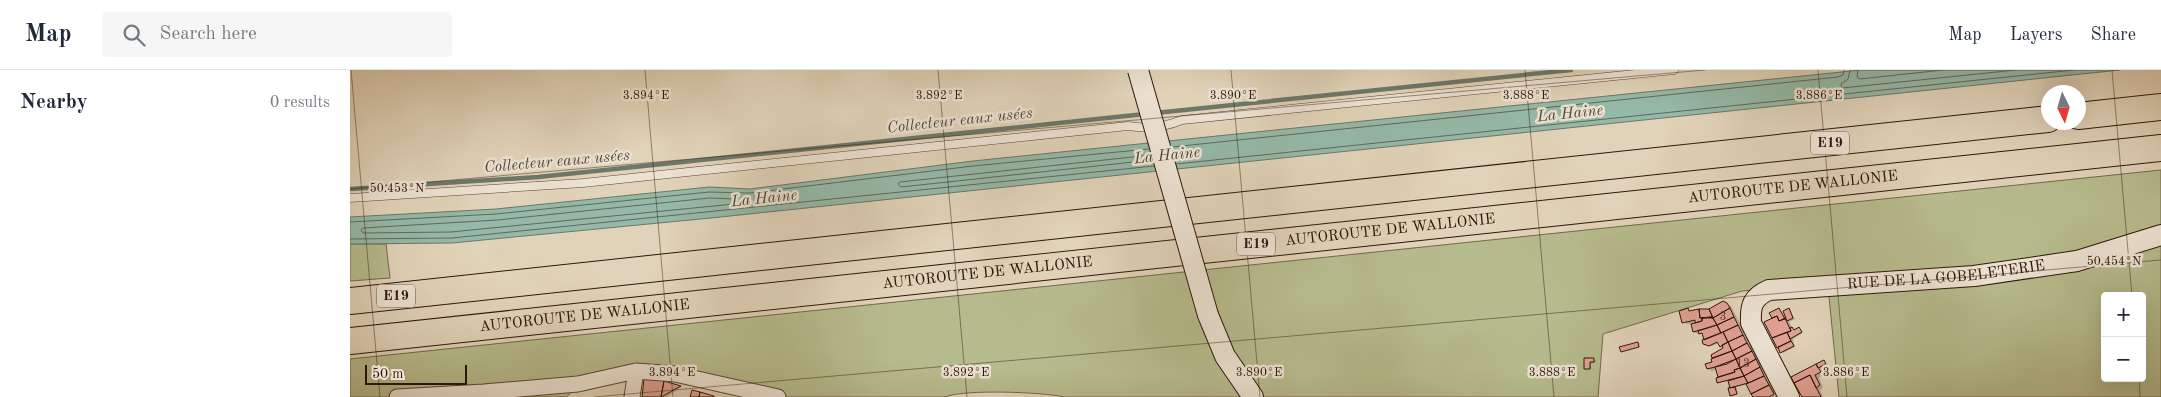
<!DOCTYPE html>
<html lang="en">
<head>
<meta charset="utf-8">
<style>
  body { margin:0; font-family:"Old Standard TT",serif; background:#f6f6f7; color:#1f2937 }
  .controls { position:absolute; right:15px; bottom:15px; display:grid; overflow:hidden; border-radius:5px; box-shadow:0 5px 20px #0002 }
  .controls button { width:45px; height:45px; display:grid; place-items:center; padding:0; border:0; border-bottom:1px solid #e0e1e3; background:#fff; color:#1f2937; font:25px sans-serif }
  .compass { position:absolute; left:1691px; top:15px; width:45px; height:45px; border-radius:50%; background:#fff; box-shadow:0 5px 20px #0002; rotate:175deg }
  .scale { position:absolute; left:15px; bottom:12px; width:102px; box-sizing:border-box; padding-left:5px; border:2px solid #2f1709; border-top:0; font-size:14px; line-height:18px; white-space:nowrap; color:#2f1709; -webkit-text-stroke:4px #ece2d2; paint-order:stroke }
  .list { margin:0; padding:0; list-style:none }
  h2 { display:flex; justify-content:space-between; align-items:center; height:65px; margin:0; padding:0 20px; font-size:21px }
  h2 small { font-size:16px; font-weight:400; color:#747a83 }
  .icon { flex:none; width:28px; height:28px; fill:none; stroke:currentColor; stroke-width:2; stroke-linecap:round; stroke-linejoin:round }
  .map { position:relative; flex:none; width:1811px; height:327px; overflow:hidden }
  header { display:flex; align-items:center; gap:30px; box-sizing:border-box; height:70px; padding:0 25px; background:#fff; border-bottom:1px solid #e0e1e3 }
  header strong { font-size:24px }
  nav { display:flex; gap:28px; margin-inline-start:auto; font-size:18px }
  .search { width:350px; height:45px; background:#f6f6f7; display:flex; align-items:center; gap:12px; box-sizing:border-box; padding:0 18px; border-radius:5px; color:#747a83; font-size:19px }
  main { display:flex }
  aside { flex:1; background:#fff }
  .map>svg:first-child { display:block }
  .green { fill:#b6bb8d; stroke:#72694b; fill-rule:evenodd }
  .water { fill:#95b9a9; stroke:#6c7869 }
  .shadow { fill:#0003 }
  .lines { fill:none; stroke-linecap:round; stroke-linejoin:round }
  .shore { stroke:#626859; stroke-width:1 }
  .stream { stroke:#6c7869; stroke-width:4.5 }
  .building { fill:#e1a193; stroke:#2f1709 }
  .lane-casing { stroke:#5c4635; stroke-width:9 }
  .street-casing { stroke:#5c4635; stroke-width:17 }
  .secondary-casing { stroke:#2f1709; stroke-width:22 }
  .highway-casing { stroke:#2f1709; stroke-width:28 }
  .lane { stroke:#ece2d2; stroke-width:8 }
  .street { stroke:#ece2d2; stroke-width:15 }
  .secondary { stroke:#ece2d2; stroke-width:20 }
  .highway { stroke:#e1d3b9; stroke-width:26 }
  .secondary-bridge-casing { stroke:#2f1709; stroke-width:22; stroke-linecap:butt }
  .secondary-bridge { stroke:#ece2d2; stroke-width:20 }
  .ticks { fill:none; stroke:#2f1709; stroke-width:1; stroke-opacity:0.45 }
  .labels { text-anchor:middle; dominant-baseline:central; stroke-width:5; stroke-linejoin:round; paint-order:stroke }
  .number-label { font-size:12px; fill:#5c3a2c }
  .shield { fill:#ece2d2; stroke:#685445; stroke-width:1 }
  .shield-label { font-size:14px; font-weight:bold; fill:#2f1709 }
  .street-label { font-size:15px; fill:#2f1709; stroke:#ece2d2 }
  .water-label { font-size:16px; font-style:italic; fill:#4e4839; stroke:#ece2d2 }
  .ticks-label { font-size:12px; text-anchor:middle; fill:#2f1709; stroke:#ece2d2; stroke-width:5; stroke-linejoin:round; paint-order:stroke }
</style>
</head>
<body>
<header>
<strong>Map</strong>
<div class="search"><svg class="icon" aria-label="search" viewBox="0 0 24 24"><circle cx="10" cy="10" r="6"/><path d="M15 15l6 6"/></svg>Search here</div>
<nav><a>Map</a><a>Layers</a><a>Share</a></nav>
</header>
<main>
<aside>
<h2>Nearby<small>0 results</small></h2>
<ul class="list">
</ul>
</aside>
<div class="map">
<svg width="1811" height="327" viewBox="0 0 1811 327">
  <rect width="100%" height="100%" fill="#e1d3b9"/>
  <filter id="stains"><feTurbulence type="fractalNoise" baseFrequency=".004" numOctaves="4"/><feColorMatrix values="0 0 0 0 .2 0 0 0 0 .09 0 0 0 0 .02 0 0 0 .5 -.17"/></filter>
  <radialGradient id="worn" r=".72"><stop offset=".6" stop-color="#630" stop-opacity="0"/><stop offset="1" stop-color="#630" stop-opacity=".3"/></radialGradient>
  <path class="green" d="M1811 100V165L1727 191 1392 221 1253 264 1248 327H714C693 322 613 319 595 327H428L325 304 228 314 217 327H0V289Z
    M1811 169V327H1489L1478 217 1617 210ZM1755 226H1792V308H1755Z
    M0 174H36L40 208 0 211Z"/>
  <path class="water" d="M1511 0H1770L361 148 102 173 0 174V147L146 139 359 117 400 119 623 91Z"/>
  <path class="shadow" d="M1376 234 1381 236 1428 327H1404L1399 314 1386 317 1388 324 1383 326 1379 311 1368 313 1370 308 1367 299 1362 301 1358 298 1364 293 1363 285 1375 278 1374 276H1371L1369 273 1362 276 1354 274 1353 264H1348L1344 262 1342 254H1338L1333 252 1338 240 1342 242 1360 240Z
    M1439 239 1445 249 1439 252 1443 259 1445 261 1449 258 1453 263 1443 269 1445 277 1433 283 1416 253 1433 244 1432 242 1423 247 1429 240 1431 241 1436 249 1437 248Z
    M1288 273 1290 277 1272 281Z
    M1236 289 1246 290 1245 293H1241V299H1237Z
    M1474 291 1477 295 1471 298 1474 305 1469 297H1466L1471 306 1469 308 1473 318 1470 320 1473 327H1453L1443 308Z
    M298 308 330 317H331L317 327H293Z"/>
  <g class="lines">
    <path class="shore" d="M1500 0 1498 9 1491 14 1492 18 1666 0
      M1508 0 1507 7 1510 9 1593 0
      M822 77 1488 7 1493 5 1494 0
      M801 85 550 112 548 114 551 117 802 90
      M826 94 1724 0
      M360 128 384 129 386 132 384 134 101 162 13 163 11 160 13 158 147 150Z
      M0 152 146 144 359 122 400 123 623 96 799 79
      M0 169 102 168 804 96"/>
    <path class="stream" d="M805 43 1221 0
      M0 119 188 107 795 44"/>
  </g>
  <path class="building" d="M1373 231 1377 233 1380 238 1363 248 1359 239Z
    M1338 238 1339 241 1349 239 1350 248 1362 247 1352 248V251L1345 253V250L1332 253 1329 241Z
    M1380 238 1384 247 1367 255 1363 248Z
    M1429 238 1435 249 1429 251 1427 246 1422 248 1419 243Z
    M1439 238 1443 248 1437 251 1433 241Z
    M1349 239H1359L1363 248H1350Z
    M1427 246 1429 251 1435 248 1441 261 1422 268 1414 252Z
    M1362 247 1367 255 1343 262 1341 254 1352 251V248Z
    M1384 247 1388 255 1371 263 1367 255Z
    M1367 255 1371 263 1354 270 1352 263 1349 264 1348 261Z
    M1388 255 1393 265 1378 272 1373 262Z
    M1442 257 1444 260 1449 257 1452 262 1440 269 1437 262 1441 261 1440 258Z
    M1373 262 1378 272 1370 277 1367 272 1359 276 1353 274 1352 270Z
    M1437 262 1441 271 1427 278 1422 268Z
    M1393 265 1397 273 1382 281 1378 272Z
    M1441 271 1444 276 1430 283 1428 277Z
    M1288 272 1289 277 1271 282 1269 277Z
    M1378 272 1382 281 1362 288 1361 285 1373 278 1372 275Z
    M1397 273 1402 281 1386 289 1382 281Z
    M1382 281 1386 289 1377 294 1357 299 1355 294 1362 292 1361 289Z
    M1402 281 1406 289 1390 298 1386 289Z
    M1234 288H1244V292H1240V299H1234Z
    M1386 289 1390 298 1384 300 1385 302 1368 307 1365 297Z
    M1406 289 1410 297 1394 306 1390 298Z
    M1474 290 1476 294 1468 298 1466 294Z
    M1466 294 1471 302 1465 305 1470 315 1466 318 1460 305 1444 313 1441 307Z
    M1410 297 1414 306 1398 313 1394 306Z
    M1390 298 1394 306 1367 313 1366 308 1385 302 1384 300Z
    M1460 305 1471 327H1452L1447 318 1444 313Z
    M1394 306 1398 313 1380 318 1378 311Z
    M1414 306 1419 315 1401 324 1396 314Z
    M297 307 314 311 311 327H292L294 309Z
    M314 311 331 316 311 327Z
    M1419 315 1424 324 1419 327H1403L1401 324Z
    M1385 317 1387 324 1380 326 1378 318Z
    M342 320 350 322 349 327H340Z
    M350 322 364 326V327H349Z"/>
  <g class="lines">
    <defs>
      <path id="lane" d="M0 128 233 113 778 56C796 59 815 57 832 50L1324 0"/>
      <path id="street" d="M47 327 134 322 228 314 286 301 325 304 428 327
        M282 327 286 301"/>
      <g id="secondary">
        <path d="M858 245 875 286 903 327"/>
        <path id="s1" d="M1439 327 1401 253C1400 235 1403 227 1419 220L1624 206 1727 191 1811 165"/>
      </g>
      <g id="highway">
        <path d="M1728 46 1811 37"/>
        <path d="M0 231 1698 49"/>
        <path id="s2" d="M0 271 1811 78"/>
      </g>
    </defs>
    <use href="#lane" class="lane-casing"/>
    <use href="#street" class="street-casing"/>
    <use href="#secondary" class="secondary-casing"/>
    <use href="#highway" class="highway-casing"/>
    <use href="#lane" class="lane"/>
    <use href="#street" class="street"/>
    <use href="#secondary" class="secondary"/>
    <use href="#highway" class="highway"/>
    <defs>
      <path id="secondary-bridge" d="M788 0 858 245"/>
    </defs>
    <use href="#secondary-bridge" class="secondary-bridge-casing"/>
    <use href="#secondary-bridge" class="secondary-bridge"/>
  </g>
  <path class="ticks" d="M1 0 30 327M295 0 323 327M588 0 617 327M881 0 910 327M1175 0 1204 327M1468 0 1497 327M1762 0 1782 226M0 119 1355 0M1789 308 1790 327M244 327 1811 190"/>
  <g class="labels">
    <g class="number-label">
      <text x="1373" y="247">3</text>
      <text x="1393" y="294">13</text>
    </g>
    <g class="shield">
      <rect x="1461" y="61.5" width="38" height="23" rx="4"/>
      <rect x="887" y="162.5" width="38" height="23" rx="4"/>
      <rect x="27" y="214.5" width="38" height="23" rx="4"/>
    </g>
    <g class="shield-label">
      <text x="1480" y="73">E19</text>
      <text x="906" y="174">E19</text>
      <text x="46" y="226">E19</text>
    </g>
    <g class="street-label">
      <text stroke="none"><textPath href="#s2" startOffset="1451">AUTOROUTE DE WALLONIE</textPath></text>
      <text stroke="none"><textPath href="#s2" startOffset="1046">AUTOROUTE DE WALLONIE</textPath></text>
      <text stroke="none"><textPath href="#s2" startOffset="641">AUTOROUTE DE WALLONIE</textPath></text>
      <text stroke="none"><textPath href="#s1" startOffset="302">RUE DE LA GOBELETERIE</textPath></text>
      <text stroke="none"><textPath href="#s2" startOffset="236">AUTOROUTE DE WALLONIE</textPath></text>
    </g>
    <g class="water-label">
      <text transform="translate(1220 44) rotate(-6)">La Haine</text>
      <text transform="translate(610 51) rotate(-6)">Collecteur eaux usées</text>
      <text transform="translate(817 86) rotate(-6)">La Haine</text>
      <text transform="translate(207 92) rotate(-5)">Collecteur eaux usées</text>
      <text transform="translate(414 129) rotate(-6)">La Haine</text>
    </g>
  </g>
  <g class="ticks-label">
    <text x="589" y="29">3.892°E</text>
    <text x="296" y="29">3.894°E</text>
    <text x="883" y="29">3.890°E</text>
    <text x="1176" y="29">3.888°E</text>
    <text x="1469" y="29">3.886°E</text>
    <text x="47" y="122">50.453°N</text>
    <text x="1764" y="195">50.454°N</text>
    <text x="322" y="306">3.894°E</text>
    <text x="616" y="306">3.892°E</text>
    <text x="909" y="306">3.890°E</text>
    <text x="1202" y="306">3.888°E</text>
    <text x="1496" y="306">3.886°E</text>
  </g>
  <rect width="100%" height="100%" filter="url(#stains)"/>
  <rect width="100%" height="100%" fill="url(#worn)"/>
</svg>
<div class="controls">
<button>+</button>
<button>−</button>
</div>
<svg class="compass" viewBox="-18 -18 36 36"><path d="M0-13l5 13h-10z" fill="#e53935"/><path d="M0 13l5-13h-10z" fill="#747a83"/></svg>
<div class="scale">50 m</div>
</div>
</main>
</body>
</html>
